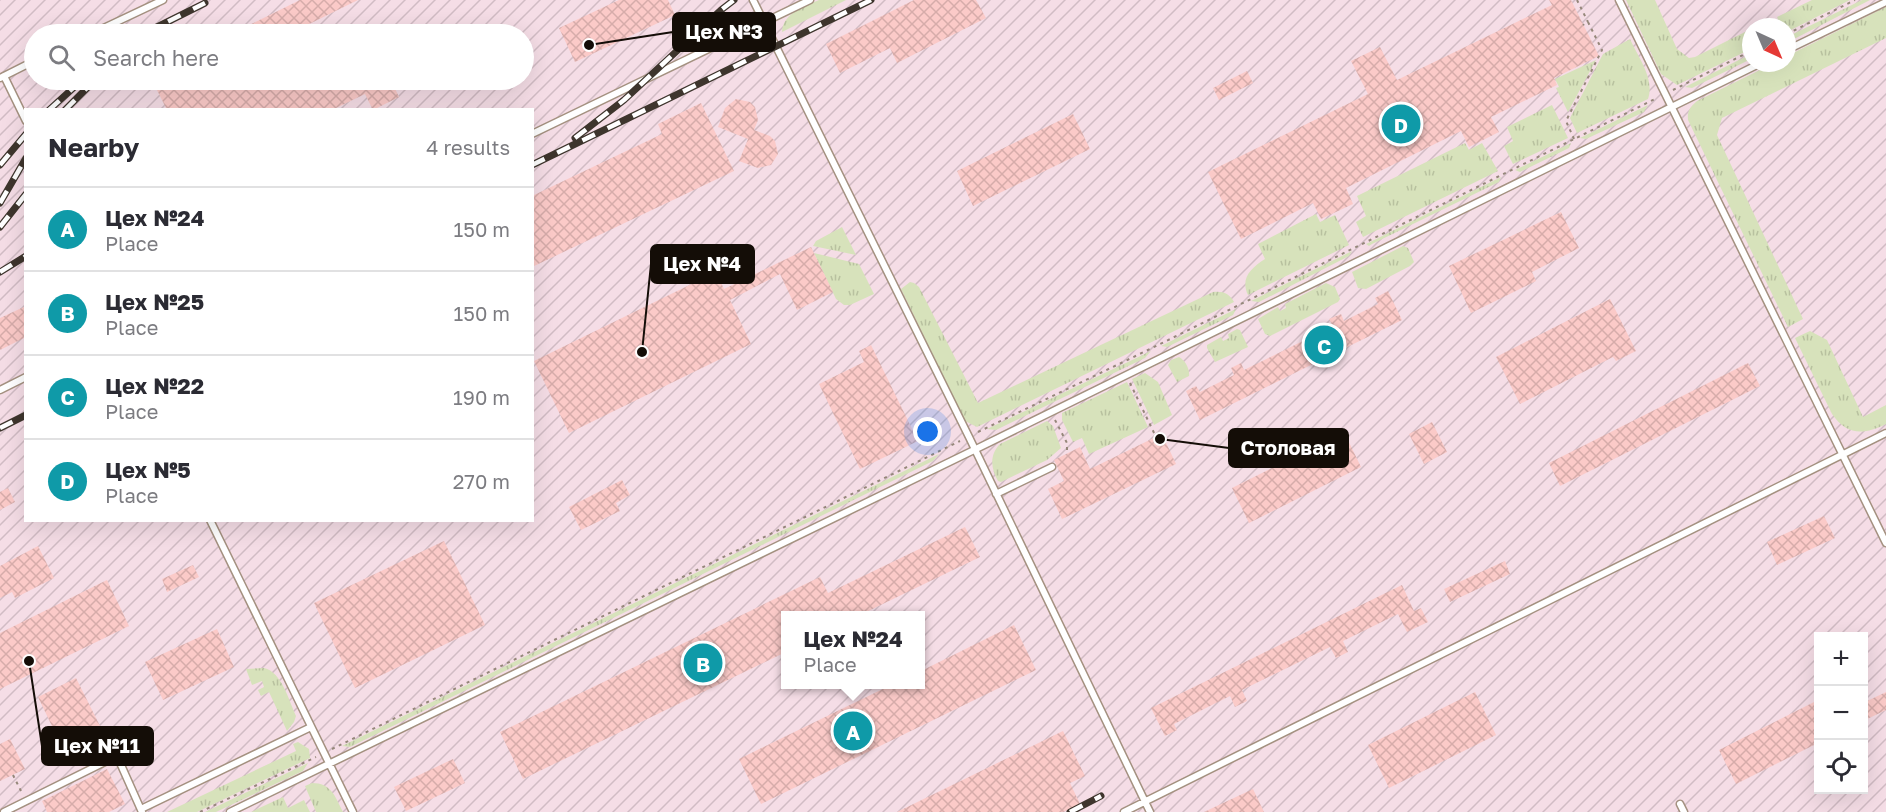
<!DOCTYPE html>
<html lang="en">
<head>
<meta charset="utf-8">
<style>
  body { margin:0; font-family:"Golos Text",sans-serif; background:#f2f2f3; color:#2b2b33 }
  .controls { position:absolute; right:18px; bottom:18px; display:grid; overflow:hidden; border-radius:0px; box-shadow:0 6px 24px #0002 }
  .controls button { width:54px; height:54px; display:grid; place-items:center; padding:0; border:0; border-bottom:2px solid #e1e1e2; background:#fff; color:#2b2b33; font:30px sans-serif }
  .compass { position:absolute; left:1742px; top:18px; width:54px; height:54px; border-radius:50%; background:#fff; box-shadow:0 6px 24px #0002; rotate:136deg }
  .you { position:absolute; left:928px; top:432px; width:21px; height:21px; margin:-15px; border:4px solid #fff; border-radius:50%; background:#1a73e8; box-shadow:0 0 0 9px #1a73e833 }
  .badge { display:grid; place-items:center; width:39px; height:39px; border-radius:50%; background:#b45309; color:#fff; font-size:20px; font-weight:700 }
  .pin { position:absolute; translate:-50% -50%; border:3px solid #fff; box-shadow:0 2px 6px #0006 }
  .popup { position:absolute; left:781px; top:611px; width:144px; height:78px; box-sizing:border-box; display:grid; place-content:center; border-radius:0px; background:#fff; filter:drop-shadow(0 2px 4px #0005); font-size:20px; white-space:nowrap; color:#7c7c81 }
  .popup b { font-size:22px; color:#2b2b33 }
  .popup::after { content:''; position:absolute; left:50%; top:100%; margin-left:-12px; border:12px solid transparent; border-top-color:#fff }
  .list { margin:0; padding:0; list-style:none }
  h2 { display:flex; justify-content:space-between; align-items:center; height:78px; margin:0; padding:0 24px; font-size:26px }
  h2 small { font-size:20px; font-weight:400; color:#7c7c81 }
  .list li { display:grid; grid-template-columns:39px 1fr auto; gap:18px; align-items:center; box-sizing:border-box; height:84px; padding:0 24px; border-top:2px solid #e1e1e2 }
  .list b { display:block; font-size:22px; white-space:nowrap }
  .list p { margin:0; font-size:20px; white-space:nowrap; color:#7c7c81 }
  .list em { font-size:20px; font-style:normal; color:#7c7c81 }
  .icon { flex:none; width:33px; height:33px; fill:none; stroke:currentColor; stroke-width:2; stroke-linecap:round; stroke-linejoin:round }
  .map { position:relative; flex:none; width:1886px; height:812px; overflow:hidden }
  .search { position:absolute; background:#fff; box-shadow:0 6px 24px #0002; left:24px; top:24px; width:510px; height:66px; display:flex; align-items:center; gap:15px; box-sizing:border-box; padding:0 21px; border-radius:33px; color:#7c7c81; font-size:22px }
  .panel { position:absolute; background:#fff; box-shadow:0 6px 24px #0002; left:24px; top:108px; width:510px; height:414px; border-radius:0px }
  .map>svg:first-child { display:block }
  .industrial { fill:url(#industrial-furrows); fill-rule:evenodd }
  .grass { fill:url(#grass-tufts) }
  .building { fill:url(#building-cross-hatch) }
  .lines { fill:none; stroke-linecap:round; stroke-linejoin:round }
  .service-casing { stroke:#a49180; stroke-width:9 }
  .path { stroke:#95877a; stroke-width:2; stroke-dasharray:3 4.5; stroke-linecap:butt }
  .service { stroke:#fff; stroke-width:6 }
  .rail-casing { stroke:#3e352d; stroke-width:7 }
  .rail { stroke:#fff; stroke-width:4.5; stroke-dasharray:14; stroke-linecap:butt }
  .leader { fill:none; stroke:#140d07; stroke-width:2 }
  .callout-dot { fill:#140d07; stroke:#fff; stroke-width:2 }
  .callout { fill:#140d07; stroke:#140d07; stroke-width:2 }
  .callout-label { font-size:20px; text-anchor:middle; font-weight:bold; fill:#fff }
</style>
</head>
<body>
<div class="map">
<svg width="1886" height="812" viewBox="0 0 1886 812">
  <defs>
    <pattern id="industrial-furrows" width="10" height="10" patternUnits="userSpaceOnUse" patternTransform="scale(1.5)"><rect width="10" height="10" fill="#f5dde6"/><path d="M-1 1l2-2M0 10L10 0M9 11l2-2" fill="none" stroke="#d1bcc4"/></pattern>
    <pattern id="grass-tufts" width="24" height="20" patternUnits="userSpaceOnUse" patternTransform="scale(1.5)"><rect width="24" height="20" fill="#d7e2bb"/><path d="M3 7l-1-3M5 7V3M7 7l1-3M15 17l-1-3M17 17v-4M19 17l1-3" fill="none" stroke="#b8c19f"/></pattern>
    <pattern id="building-cross-hatch" width="8" height="8" patternUnits="userSpaceOnUse" patternTransform="scale(1.5)"><rect width="8" height="8" fill="#fbcac8"/><path d="M0 0l8 8M0 8l8-8" fill="none" stroke="#d6acaa"/></pattern>
  </defs>
  <rect width="100%" height="100%" fill="#feead8"/>
  <path class="industrial" d="M0 0H1886V812H0ZM1751 27H1787V63H1751ZM34 34H524V80H34ZM26 110H532V520H26ZM786 616H920V684H786ZM1818 636H1864V790H1818Z"/>
  <path class="grass" d="M819 0H846L782 32C783 13 804 7 819 0Z
    M1626 0H1655L1677 49 1689 58 1695 57 1751 29V49L1677 85 1661 74Z
    M1812 0H1850L1787 32V27H1781L1777 17Z
    M1862 0H1870L1796 38 1787 37Z
    M1886 7V38L1722 118 1717 135 1803 319 1788 327 1688 120C1687 111 1690 107 1697 101L1774 63H1787V56Z
    M1630 39C1638 57 1655 79 1648 99L1577 133 1570 118 1603 54Z
    M1751 54V59L1692 88 1685 87Z
    M1596 60 1568 112 1556 88 1559 87 1555 79Z
    M1552 105 1568 138 1513 164 1504 146 1513 141 1507 127Z
    M1648 105 1644 112 1586 139 1580 138Z
    M1465 143 1469 150 1482 143 1498 171 1363 237 1356 222 1366 216 1357 196Z
    M1571 143 1569 148 1520 172 1515 170Z
    M1501 177 1499 182 1372 244 1369 246 1366 244Z
    M1316 214 1320 222 1335 215 1349 245 1248 295C1240 278 1251 268 1265 259L1258 244Z
    M842 227 856 255 813 246 816 241Z
    M1403 246 1408 248 1414 262 1410 266 1366 289 1358 288 1352 272Z
    M1352 251 1349 256 1259 302 1251 301Z
    M814 253 859 264 874 294 850 305H844L836 299Z
    M910 282 914 283 919 287 978 403 1213 292C1223 291 1229 293 1234 302L977 427 965 421 901 289Z
    M1326 283 1335 287 1340 299 1338 302 1270 336 1265 334 1258 319 1278 307 1280 311 1286 308 1285 304Z
    M1236 309 1233 315 1167 347 1161 346Z
    M1237 329 1240 330 1248 347 1215 362 1207 348V345L1221 337 1223 341 1229 338 1228 334Z
    M1810 331 1827 340 1863 417 1886 405V424C1864 435 1847 436 1832 414L1795 338Z
    M1151 351 1145 358 996 430 987 429Z
    M1179 357C1185 360 1190 369 1189 376L1177 382 1168 365 1171 360Z
    M1145 373 1158 382 1172 415 1154 425 1132 379Z
    M1127 382 1148 427 1089 454 1082 438 1073 442 1062 420V413Z
    M1047 421 1053 426 1061 448 1047 460 1001 482 998 481C991 469 989 455 1000 444Z
    M939 454 933 461 350 747 342 746Z
    M264 668C282 672 289 701 296 716L294 722 287 731 269 692 261 696 258 690 264 687 262 681 252 685 246 669Z
    M298 742 309 749 310 758 197 812H167L296 751 293 744Z
    M308 763 303 771 216 812H205Z
    M312 783C331 783 335 796 343 812H316L305 786Z
    M283 797 288 808 304 800 310 812H251Z"/>
  <path class="building" d="M300 0H358L289 34H231Z
    M619 0H668L675 15 575 62 559 28Z
    M914 0H976L986 18 897 63 890 48 840 73 826 44Z
    M1549 0H1571L1599 56 1554 78 1557 85 1491 117 1499 132 1469 147 1461 131 1346 188 1353 204 1321 219 1313 203 1241 239 1208 172 1368 94 1351 61 1380 47 1397 80 1552 5Z
    M1247 71 1253 83 1219 100 1213 88Z
    M152 80H391L399 97 373 110 365 94 332 110H167Z
    M736 99 750 102 755 107 758 120 754 130 770 136 775 141 778 154 771 165 758 168 739 161 748 139 718 127 725 108Z
    M701 103 734 171 532 267V196L662 134 658 124Z
    M1073 114 1090 149 973 206 957 171Z
    M1561 212 1579 248 1532 272 1536 281 1471 313 1449 266Z
    M811 247 833 292 797 310 780 274 730 300 751 344 569 433 534 361 716 272 724 289Z
    M1388 291 1402 320 1200 420 1186 391 1196 386 1200 392 1234 375 1231 368 1241 363 1244 370 1333 326 1329 319 1341 314 1344 321 1378 304 1375 298Z
    M1610 299 1636 351 1616 361 1613 357 1520 404 1496 357Z
    M26 306V337L0 350V318Z
    M871 345 918 441 860 469 819 384 864 362 859 351Z
    M1748 363 1760 386 1560 486 1549 463Z
    M1432 422 1447 452 1424 464 1409 434Z
    M1344 432 1361 467 1249 523 1232 488Z
    M1162 434 1176 464 1062 519 1048 489 1064 481 1054 460 1080 447 1090 469Z
    M622 480 630 495 616 503 620 511 581 530 569 507Z
    M8 488 15 502 0 510V492Z
    M1824 516 1835 538 1777 565 1767 542Z
    M965 527 980 557 860 615H786V652L523 779 500 732 820 577 828 593Z
    M444 541 485 625 355 688 314 603Z
    M38 546 54 578 15 598 12 592 0 598V566Z
    M1505 561 1510 574 1450 602 1444 589Z
    M193 565 199 577 167 592 162 579Z
    M107 580 129 626 0 689V633Z
    M1402 585 1414 611 1421 608 1428 622 1407 632 1398 614 1343 641 1348 652 1336 658 1330 647 1242 690 1247 701 1235 707 1230 696 1174 724 1177 730 1165 736 1151 708Z
    M1014 625 1036 670 761 804 739 759 893 684H921V671Z
    M217 629 234 667 163 700 145 662Z
    M76 678 100 726 90 731 95 741 75 750 70 741 61 745 38 697Z
    M1475 692 1496 735 1389 788 1368 745Z
    M1886 692V710L1863 721V703Z
    M1818 700V743L1736 784 1719 750Z
    M1063 731 1085 776 1070 783 1080 804 1063 812H897Z
    M10 739 25 769 0 781V744Z
    M453 759 465 783 406 811 394 787Z
    M107 769 125 804 109 812H47L42 801Z
    M1253 789 1264 812H1204Z"/>
  <g class="lines">
    <defs>
      <path id="service" d="M753 0 969 437 1150 812
        M1619 0 1886 543
        M91 34 163 0
        M1787 50 1886 2
        M4 76 26 121
        M0 78 34 61
        M532 134 810 0
        M0 390 26 377
        M996 494 1052 467
        M210 520 353 812
        M1680 804 1684 812
        M141 809 311 727
        M4 812 117 756 142 812
        M230 812 974 450 1761 63
        M1124 812 1886 433"/>
    </defs>
    <use href="#service" class="service-casing"/>
    <path class="path" d="M1577 0 1588 22
      M1787 34 1855 0
      M1673 90 1751 51
      M1574 139 1566 121 1602 50 1588 22 1583 25
      M1130 383 1156 437
      M1055 420 1067 443V453
      M978 432 1150 349 1657 98
      M332 749 960 441
      M13 775 21 791
      M200 812 316 757"/>
    <use href="#service" class="service"/>
    <defs>
      <path id="rail" d="M143 34 205 3
        M49 110 82 80
        M65 110 95 80
        M575 138 624 100 721 10 734 0
        M0 165 26 134
        M532 165 871 0
        M0 203 26 158
        M0 227 26 194
        M0 272 26 256
        M0 428 26 415
        M1070 812 1101 796"/>
    </defs>
    <use href="#rail" class="rail-casing"/>
    <use href="#rail" class="rail"/>
  </g>
  <path class="leader" d="M589 45L673 32M642 352L651 264M1160 439L1229 448M29 661L42 746"/>
  <g class="callout-dot">
    <circle cx="589" cy="45" r="6"/>
    <circle cx="642" cy="352" r="6"/>
    <circle cx="1160" cy="439" r="6"/>
    <circle cx="29" cy="661" r="6"/>
  </g>
  <g class="callout">
    <rect x="673" y="13" width="102" height="38" rx="6"/>
    <rect x="651" y="245" width="103" height="38" rx="6"/>
    <rect x="1229" y="429" width="119" height="38" rx="6"/>
    <rect x="42" y="727" width="111" height="38" rx="6"/>
  </g>
  <g class="callout-label">
    <text x="724" y="39">Цех №3</text>
    <text x="702" y="271">Цех №4</text>
    <text x="1288" y="455">Столовая</text>
    <text x="97" y="753">Цех №11</text>
  </g>
</svg>
<div class="controls">
<button>+</button>
<button>−</button>
<button><svg class="icon" aria-label="locate" viewBox="0 0 24 24"><circle cx="12" cy="12" r="6"/><path d="M12 2v4M12 18v4M2 12h4M18 12h4"/></svg></button>
</div>
<svg class="compass" viewBox="-18 -18 36 36"><path d="M0-13l5 13h-10z" fill="#e53935"/><path d="M0 13l5-13h-10z" fill="#7c7c81"/></svg>
<div class="you"></div>
<div class="pin badge" style="left:853px;top:731px;background:#0f9aa8">A</div>
<div class="popup"><b>Цех №24</b>Place</div>
<div class="pin badge" style="left:703px;top:663px;background:#0f9aa8">B</div>
<div class="pin badge" style="left:1324px;top:345px;background:#0f9aa8">C</div>
<div class="pin badge" style="left:1401px;top:124px;background:#0f9aa8">D</div>
<div class="search"><svg class="icon" aria-label="search" viewBox="0 0 24 24"><circle cx="10" cy="10" r="6"/><path d="M15 15l6 6"/></svg>Search here</div>
<section class="panel">
<h2>Nearby<small>4 results</small></h2>
<ul class="list">
<li><span class="badge" style="background:#0f9aa8">A</span><div><b>Цех №24</b><p>Place</p></div><em>150 m</em></li>
<li><span class="badge" style="background:#0f9aa8">B</span><div><b>Цех №25</b><p>Place</p></div><em>150 m</em></li>
<li><span class="badge" style="background:#0f9aa8">C</span><div><b>Цех №22</b><p>Place</p></div><em>190 m</em></li>
<li><span class="badge" style="background:#0f9aa8">D</span><div><b>Цех №5</b><p>Place</p></div><em>270 m</em></li>
</ul>
</section>
</div>
</body>
</html>
